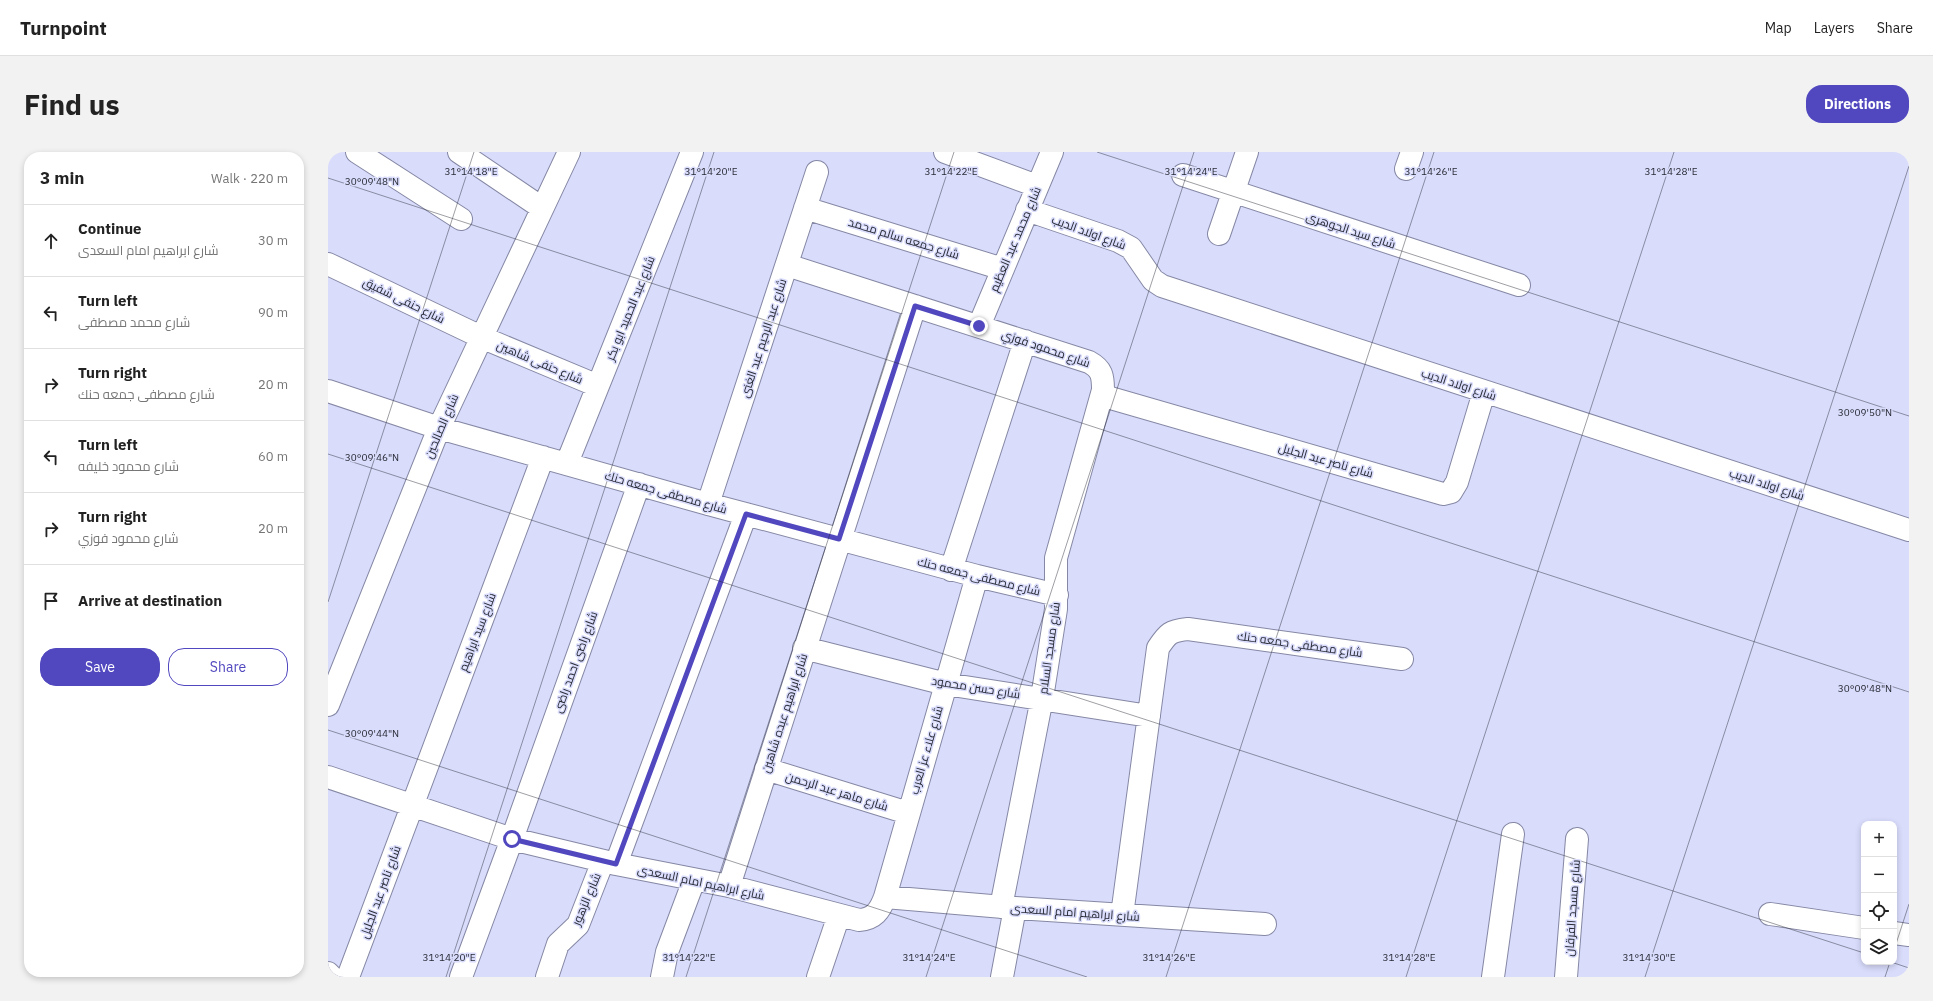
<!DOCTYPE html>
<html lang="en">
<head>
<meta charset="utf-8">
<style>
  body { margin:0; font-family:"IBM Plex Sans",Cairo,sans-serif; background:#f2f2f2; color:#222 }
  .controls { position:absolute; right:12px; bottom:12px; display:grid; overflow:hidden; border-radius:8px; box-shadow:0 2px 6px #0003 }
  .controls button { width:36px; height:36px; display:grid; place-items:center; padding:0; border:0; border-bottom:1px solid #e0e0e0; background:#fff; color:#222; font:20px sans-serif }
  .stop { position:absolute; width:12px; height:12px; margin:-9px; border:3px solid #5148bf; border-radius:50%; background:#fff }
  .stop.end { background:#5148bf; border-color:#fff; box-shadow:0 1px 4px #0008 }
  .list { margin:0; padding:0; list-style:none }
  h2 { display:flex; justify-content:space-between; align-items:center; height:52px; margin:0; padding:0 16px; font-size:17px }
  h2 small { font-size:13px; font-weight:400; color:#767676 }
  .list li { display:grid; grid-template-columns:26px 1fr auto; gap:12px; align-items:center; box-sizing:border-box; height:72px; padding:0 16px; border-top:1px solid #e0e0e0 }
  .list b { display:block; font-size:15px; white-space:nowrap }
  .list p { margin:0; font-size:13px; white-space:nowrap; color:#767676 }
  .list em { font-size:13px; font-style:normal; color:#767676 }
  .actions { display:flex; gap:8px; padding:12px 16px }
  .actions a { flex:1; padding:9px 0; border:1px solid #5148bf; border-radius:16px; text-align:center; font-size:14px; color:#5148bf }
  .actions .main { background:#5148bf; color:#fff }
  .icon { flex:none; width:22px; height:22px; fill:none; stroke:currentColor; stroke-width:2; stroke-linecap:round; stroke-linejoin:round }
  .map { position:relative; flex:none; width:1581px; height:825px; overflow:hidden; border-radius:16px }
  header { display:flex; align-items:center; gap:24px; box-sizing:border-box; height:56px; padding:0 20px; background:#fff; border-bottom:1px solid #e0e0e0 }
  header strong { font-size:19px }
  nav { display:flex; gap:22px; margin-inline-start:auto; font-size:14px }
  .intro { display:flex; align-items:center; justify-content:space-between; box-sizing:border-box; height:96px; padding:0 24px }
  h1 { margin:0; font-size:28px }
  .button { padding:10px 18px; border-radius:16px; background:#5148bf; color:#fff; font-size:14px; font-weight:700 }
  main { display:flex; gap:24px; padding:0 24px }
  aside { flex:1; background:#fff; border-radius:16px; box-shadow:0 2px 6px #0003 }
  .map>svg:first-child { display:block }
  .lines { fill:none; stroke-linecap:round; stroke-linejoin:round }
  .minor-casing { stroke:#8588a4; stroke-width:24 }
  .minor { stroke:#fff; stroke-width:22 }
  .route { stroke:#5148bf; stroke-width:5 }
  .ticks { fill:none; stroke:#292b36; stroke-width:1; stroke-opacity:0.45 }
  .labels { text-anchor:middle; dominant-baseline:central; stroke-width:3; stroke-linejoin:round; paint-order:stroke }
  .street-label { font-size:12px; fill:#292b36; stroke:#d9dcfb }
  .ticks-label { font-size:10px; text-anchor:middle; fill:#292b36; stroke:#d9dcfb; stroke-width:3; stroke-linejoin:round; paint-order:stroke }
</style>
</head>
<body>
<header>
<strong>Turnpoint</strong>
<nav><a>Map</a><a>Layers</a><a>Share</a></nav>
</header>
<div class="intro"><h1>Find us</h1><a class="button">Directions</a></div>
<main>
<aside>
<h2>3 min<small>Walk · 220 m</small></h2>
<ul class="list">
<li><svg class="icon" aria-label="ahead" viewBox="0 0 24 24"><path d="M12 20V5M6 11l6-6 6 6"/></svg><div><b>Continue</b><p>شارع ابراهيم امام السعدى</p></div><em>30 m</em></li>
<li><svg class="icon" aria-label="left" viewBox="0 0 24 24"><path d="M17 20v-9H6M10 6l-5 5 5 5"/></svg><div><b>Turn left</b><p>شارع محمد مصطفى</p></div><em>90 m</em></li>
<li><svg class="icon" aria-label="right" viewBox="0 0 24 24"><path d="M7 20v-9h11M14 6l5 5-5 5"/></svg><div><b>Turn right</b><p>شارع مصطفى جمعه حنك</p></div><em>20 m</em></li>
<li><svg class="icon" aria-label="left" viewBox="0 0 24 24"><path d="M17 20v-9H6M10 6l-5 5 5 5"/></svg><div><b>Turn left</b><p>شارع محمود خليفه</p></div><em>60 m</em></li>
<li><svg class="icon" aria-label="right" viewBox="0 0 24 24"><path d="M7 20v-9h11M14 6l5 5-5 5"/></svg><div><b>Turn right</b><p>شارع محمود فوزي</p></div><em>20 m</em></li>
<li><svg class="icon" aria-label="arrive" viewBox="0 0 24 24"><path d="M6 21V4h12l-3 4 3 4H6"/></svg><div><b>Arrive at destination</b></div></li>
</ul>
<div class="actions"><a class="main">Save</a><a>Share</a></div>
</aside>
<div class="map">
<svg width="1581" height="825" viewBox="0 0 1581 825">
  <rect width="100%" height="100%" fill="#d9dcfb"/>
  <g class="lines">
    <defs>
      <path id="minor" d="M29 0 133 67
        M131 0 214 56
        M617 0 709 34
        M1078 17 1084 0
        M855 23 1191 133
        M477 56 675 117
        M699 58 790 89 803 96 825 128 834 134 1581 378
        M891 82 919 0
        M0 112 153 185 270 234
        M459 113 761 210C774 217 775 224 775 238L728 406V457L714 546 673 755
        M651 174 724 0
        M775 238 779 245 786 247 1115 342 1123 340 1129 330 1156 240
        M0 239 111 276 380 352 649 424 729 443
        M239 311 364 0
        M380 352 489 20
        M623 418 697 189
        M476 496 618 532 821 564
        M0 553 111 276 241 0
        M438 617 580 661
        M0 625 184 687 288 712 401 734 531 768C546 767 552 759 557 745L649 424
        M288 712 418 362
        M401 734 587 154
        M557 745 687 756 937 772
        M1442 762 1536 776
        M794 763 830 496C840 481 842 479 860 477L1074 507
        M1566 781 1581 783
        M0 821 4 825
        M20 825 215 305
        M133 825 184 687 311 332
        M219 825 230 792 250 773 275 709
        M334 825 339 800 366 728
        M490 825 511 763
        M674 825 687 756
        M1165 825 1185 682
        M1238 825 1249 687"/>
    </defs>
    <use href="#minor" class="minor-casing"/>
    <use href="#minor" class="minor"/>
  </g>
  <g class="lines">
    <path class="route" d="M184 687 288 712 418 362 511 387 587 154 651 174"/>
  </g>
  <path class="ticks" d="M769 0 1581 264M0 26 1581 540M0 302 1536 801M0 450 146 0M0 578 759 825M1566 798 1581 752M1563 810 1581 816M118 825 386 0M358 825 626 0M598 825 866 0M838 825 1106 0M1078 825 1346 0M1317 825 1581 14M1557 825 1562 810"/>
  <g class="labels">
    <g class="street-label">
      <text transform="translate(1023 78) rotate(18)">شارع سيد الجوهرى</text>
      <text transform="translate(761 80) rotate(20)">شارع اولاد الديب</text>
      <text transform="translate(576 86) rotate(17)">شارع جمعه سالم محمد</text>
      <text transform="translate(687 87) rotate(-67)">شارع محمد عبد العظيم</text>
      <text transform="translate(76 148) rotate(26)">شارع حنفى شفيق</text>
      <text transform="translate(302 156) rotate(-68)">شارع عبد الحميد ابو بكر</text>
      <text transform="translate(435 186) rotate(-72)">شارع عبد الرحيم عبد الغنى</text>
      <text transform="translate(718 196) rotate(19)">شارع محمود فوزي</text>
      <text transform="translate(212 210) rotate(23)">شارع حنفى شاهين</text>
      <text transform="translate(1131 232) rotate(18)">شارع اولاد الديب</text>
      <text transform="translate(113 274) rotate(-67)">شارع الصالحين</text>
      <text transform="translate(998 308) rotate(16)">شارع ناصر عبد الجليل</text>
      <text transform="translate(1439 332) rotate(18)">شارع اولاد الديب</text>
      <text transform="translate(338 340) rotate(16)">شارع مصطفى جمعه حنك</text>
      <text transform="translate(651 424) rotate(14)">شارع مصطفى جمعه حنك</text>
      <text transform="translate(149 480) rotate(-69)">شارع سيد ابراهيم</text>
      <text transform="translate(972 492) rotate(8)">شارع مصطفى جمعه حنك</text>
      <text transform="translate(721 496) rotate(-82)">شارع مسجد السلام</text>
      <text transform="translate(247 510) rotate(-70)">شارع راضى احمد راضى</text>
      <text transform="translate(648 535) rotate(9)">شارع حسن محمود</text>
      <text transform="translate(456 561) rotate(-72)">شارع ابراهيم عبده شاهين</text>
      <text transform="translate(598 598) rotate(-74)">شارع علاء عز العرب</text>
      <text transform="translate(509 639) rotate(17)">شارع ماهر عبد الرحمن</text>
      <text transform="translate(373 730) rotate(12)">شارع ابراهيم امام السعدى</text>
      <text transform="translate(52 740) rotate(-70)">شارع ناصر عبد الجليل</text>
      <text transform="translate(258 747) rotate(-67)">شارع الزهور</text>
      <text transform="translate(1244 756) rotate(-86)">شارع مسجد الفرقان</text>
      <text transform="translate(747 760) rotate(4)">شارع ابراهيم امام السعدى</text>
    </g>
  </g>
  <g class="ticks-label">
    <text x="143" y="23">31°14'18"E</text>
    <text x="383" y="23">31°14'20"E</text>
    <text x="623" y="23">31°14'22"E</text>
    <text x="863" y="23">31°14'24"E</text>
    <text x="1103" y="23">31°14'26"E</text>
    <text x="1343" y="23">31°14'28"E</text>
    <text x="44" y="33">30°09'48"N</text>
    <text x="1537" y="264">30°09'50"N</text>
    <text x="44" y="309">30°09'46"N</text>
    <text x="1537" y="540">30°09'48"N</text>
    <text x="44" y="585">30°09'44"N</text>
    <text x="121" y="809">31°14'20"E</text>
    <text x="361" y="809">31°14'22"E</text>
    <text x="601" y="809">31°14'24"E</text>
    <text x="841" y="809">31°14'26"E</text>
    <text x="1081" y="809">31°14'28"E</text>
    <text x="1321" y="809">31°14'30"E</text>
  </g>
</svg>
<div class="controls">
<button>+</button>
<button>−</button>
<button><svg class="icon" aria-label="locate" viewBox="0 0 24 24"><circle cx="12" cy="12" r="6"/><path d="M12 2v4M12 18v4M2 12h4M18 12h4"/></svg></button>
<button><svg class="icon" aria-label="layers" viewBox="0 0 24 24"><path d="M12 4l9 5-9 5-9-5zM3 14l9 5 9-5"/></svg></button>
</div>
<div class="stop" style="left:184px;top:687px"></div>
<div class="stop end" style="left:651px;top:174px"></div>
</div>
</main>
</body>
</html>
